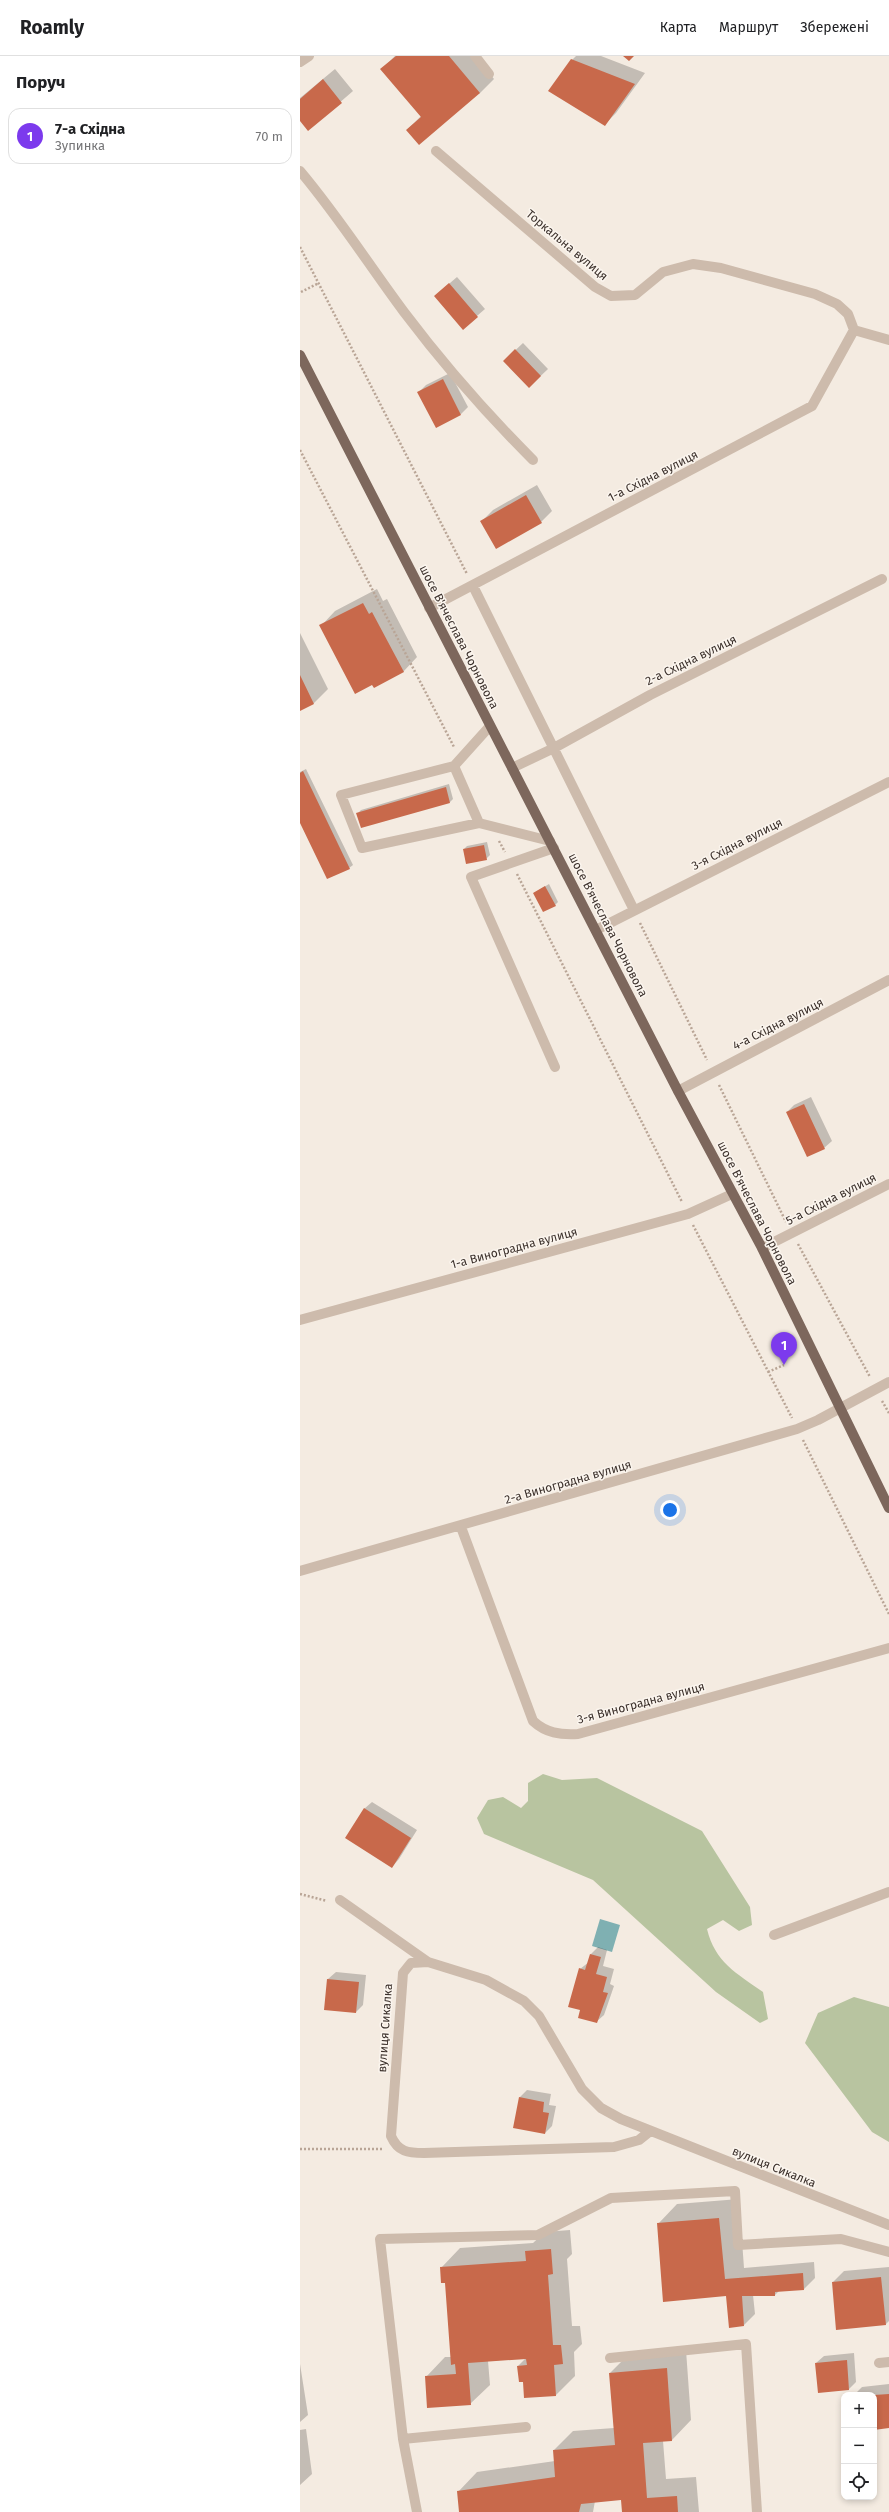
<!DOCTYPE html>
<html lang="uk">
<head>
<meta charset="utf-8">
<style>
  body { margin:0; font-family:"Fira Sans",sans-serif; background:#f6f6f6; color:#202124 }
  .controls { position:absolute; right:12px; bottom:12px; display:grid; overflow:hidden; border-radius:8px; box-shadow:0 2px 6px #0003 }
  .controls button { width:36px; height:36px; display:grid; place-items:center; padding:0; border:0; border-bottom:1px solid #e0e0e0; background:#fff; color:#202124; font:20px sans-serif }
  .you { position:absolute; left:370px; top:1454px; width:14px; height:14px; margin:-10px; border:3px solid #fff; border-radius:50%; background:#1a73e8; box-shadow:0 0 0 6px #1a73e833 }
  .badge { display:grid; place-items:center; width:26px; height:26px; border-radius:50%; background:#7c3aed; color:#fff; font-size:13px; font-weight:700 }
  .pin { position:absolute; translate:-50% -33px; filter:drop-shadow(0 1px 2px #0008) }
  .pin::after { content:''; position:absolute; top:21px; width:14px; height:12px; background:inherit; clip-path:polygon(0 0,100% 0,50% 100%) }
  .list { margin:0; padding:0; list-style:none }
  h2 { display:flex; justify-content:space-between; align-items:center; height:52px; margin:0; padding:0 16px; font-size:17px }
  h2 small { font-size:13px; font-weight:400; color:#757577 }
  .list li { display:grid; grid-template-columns:26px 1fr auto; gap:12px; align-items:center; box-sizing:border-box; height:56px; margin:0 8px 8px; padding:0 8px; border:1px solid #e0e0e0; border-radius:12px }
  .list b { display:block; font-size:15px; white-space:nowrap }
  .list p { margin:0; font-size:13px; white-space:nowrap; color:#757577 }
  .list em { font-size:13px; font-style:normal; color:#757577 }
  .icon { flex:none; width:22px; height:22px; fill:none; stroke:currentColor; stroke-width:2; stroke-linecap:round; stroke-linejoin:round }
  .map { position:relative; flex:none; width:589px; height:2456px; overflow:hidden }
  header { display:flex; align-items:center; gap:24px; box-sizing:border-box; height:56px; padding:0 20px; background:#fff; border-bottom:1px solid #e0e0e0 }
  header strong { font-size:19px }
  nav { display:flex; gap:22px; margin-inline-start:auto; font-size:14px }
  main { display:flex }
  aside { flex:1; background:#fff }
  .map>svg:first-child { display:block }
  .green { fill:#b8c4a0 }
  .water { fill:#7fb0b2 }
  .shadow { fill:#0003 }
  .building { fill:#c8694b }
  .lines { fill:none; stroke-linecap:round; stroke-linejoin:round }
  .path { stroke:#b9a596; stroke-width:2.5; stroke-dasharray:2 2; stroke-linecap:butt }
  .minor { stroke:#cdbbac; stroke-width:10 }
  .major { stroke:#7d675c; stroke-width:10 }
  .labels { text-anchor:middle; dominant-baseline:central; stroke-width:3; stroke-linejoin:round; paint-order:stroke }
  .street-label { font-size:12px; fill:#3b302b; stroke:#fbf5ee }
</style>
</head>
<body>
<header>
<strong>Roamly</strong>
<nav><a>Карта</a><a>Маршрут</a><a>Збережені</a></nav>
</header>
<main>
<aside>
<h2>Поруч<small></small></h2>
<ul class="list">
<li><span class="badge">1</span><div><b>7-а Східна</b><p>Зупинка</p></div><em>70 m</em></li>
</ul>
</aside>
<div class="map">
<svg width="589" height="2456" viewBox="0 0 589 2456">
  <rect width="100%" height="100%" fill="#f4ebe1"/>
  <path class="green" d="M243 1718 262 1724 297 1722 402 1775 450 1851 452 1869 439 1875 423 1864 407 1873C415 1906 436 1917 463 1936L468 1963 460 1967 416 1936 293 1824 184 1778 177 1762 188 1744 203 1741 221 1752 228 1745V1727Z
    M554 1941 589 1951V2086L572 2076 505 1987 518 1957Z"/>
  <path class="water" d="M300 1863 320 1869 312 1896 292 1890Z"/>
  <path class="shadow" d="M95 0H175L194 23 180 37 107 74 121 60 82 13Z
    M276 0H301L345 17 316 57 305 68 272 4Z
    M35 13 53 35 8 74 0 63V42Z
    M157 221 185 253 163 272 143 233Z
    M223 287 248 313 229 331 204 305Z
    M150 317 168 351 161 358 136 370 119 336 126 329Z
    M237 429 252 455 241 466 182 465 193 454Z
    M77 533 83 545 87 543 117 601 103 616 21 570 35 555Z
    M0 577 28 633 14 647 0 654Z
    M6 713 53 809 49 812 0 764V716Z
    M149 728 153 743 150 746 58 757 61 754Z
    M187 786 190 799 186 803 164 793 167 790Z
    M249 828 258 846 255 849 234 837Z
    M511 1041 532 1085 524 1092 487 1056 494 1049Z
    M72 1746 117 1774 99 1803 92 1811 64 1753Z
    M298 1891 307 1894 303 1910 314 1913 310 1928 314 1930 304 1959 296 1966 281 1954 280 1913 289 1906 291 1898Z
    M36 1916 66 1919 63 1949 56 1956 25 1953 28 1923Z
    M227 2034 251 2038 249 2049 256 2050 252 2070 245 2077 214 2071 220 2041Z
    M439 2143 444 2212 514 2206 515 2222 504 2233 479 2235 475 2239H453L455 2258 444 2269 427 2239 358 2168 377 2148Z
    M270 2174 272 2198 267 2203 272 2270H280L282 2288 274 2296 275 2320 256 2339 225 2341 224 2325 218 2310 226 2302 188 2305 190 2329 170 2348 126 2321 145 2301H151L146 2225 141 2212 160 2192 233 2187 245 2176Z
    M589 2211V2265L585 2269 533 2226 544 2215Z
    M386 2294 391 2364 372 2384 363 2385 366 2423 396 2421 399 2456H323L322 2443 295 2445 293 2456H160L158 2436 177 2416 255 2405 254 2394 273 2375 314 2372 310 2317 329 2298Z
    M554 2297 556 2326 549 2333 519 2336 516 2307 524 2300Z
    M0 2308 8 2359 0 2366Z
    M589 2328V2371L574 2373V2339H554L562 2331Z
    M6 2373 12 2418 0 2429V2374Z"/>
  <path class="building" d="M96 0H149L180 37 119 89 106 74 121 61 80 13Z
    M323 0H334L329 5Z
    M271 3 335 28 305 70 248 35Z
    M23 23 42 47 8 75 0 65V43Z
    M149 227 178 261 163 274 134 240Z
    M215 293 241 320 229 332 203 305Z
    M143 323 161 359 136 372 117 336Z
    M226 439 242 467 196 493 180 465Z
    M63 547 69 558 72 556 104 616 74 632 72 629 55 638 19 569Z
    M0 619 14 648 0 655Z
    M3 715 50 813 27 823 0 767V717Z
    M146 731 150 747 61 772 56 757Z
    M184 789 187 804 166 808 163 793Z
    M245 830 256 850 243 856 233 837Z
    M504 1048 525 1093 507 1101 486 1056Z
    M64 1752 111 1782 92 1812 45 1782Z
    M290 1898 301 1901 296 1918 307 1921 303 1936 308 1937 297 1967 278 1962 280 1954 268 1951 279 1912 285 1914Z
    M27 1923 59 1926 56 1957 24 1954Z
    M219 2041 244 2046 243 2056 249 2057 245 2078 213 2072Z
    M419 2162 425 2223 503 2217 504 2234 475 2236V2240H442L444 2270 429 2272 426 2240 363 2246 357 2167Z
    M251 2193 253 2218 248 2219 253 2289H261L263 2308 254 2309 256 2340 224 2342 223 2326H219L217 2310 227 2309 226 2303 168 2307 171 2349 127 2352 125 2320 156 2318 155 2308 151 2309 145 2227H141L140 2211 226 2205 225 2195Z
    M581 2221 586 2269 536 2274 532 2226Z
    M547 2304 549 2334 518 2337 515 2307Z
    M367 2312 372 2385 343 2387 347 2442 377 2440 378 2456H322L321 2444 281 2448 279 2456H159L157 2435 255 2421 253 2394 315 2389 309 2317Z
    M589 2338V2372L574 2374V2339Z"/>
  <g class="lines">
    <path class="path" d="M0 191 167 518
      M1 236 19 227
      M0 394 154 691
      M199 785 205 796
      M217 818 382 1146
      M340 867 407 1004
      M419 1029 486 1166
      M393 1169 492 1362
      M498 1188 570 1321
      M468 1316 484 1309
      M582 1345 589 1357
      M503 1384 589 1558
      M0 1838 27 1845
      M0 2093H83"/>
    <path class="minor" d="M175 0 189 18
      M0 6 9 0
      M136 95 295 231 311 240 335 239 363 216 393 208 421 212 515 238 537 248 548 258 554 274
      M0 115C38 160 69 209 104 256 144 309 187 358 233 404
      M554 274 589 284
      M173 530 334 854
      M129 552 512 350 554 274
      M190 670 154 710 179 767 250 785
      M154 710 41 739 62 792 179 767
      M212 712 254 692 350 639 582 523
      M254 792 171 821 255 1011
      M296 874 589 726
      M378 1035 589 924
      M462 1192 589 1128
      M0 1264 388 1158 432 1138
      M161 1471 233 1665C246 1677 260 1679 278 1678L589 1592
      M0 1515 497 1373 518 1364 589 1326
      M40 1844 128 1906
      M474 1879 589 1836
      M349 2076 339 2084 314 2091 124 2097C108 2097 98 2096 91 2080L103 1917 111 1907 128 1906 186 1924 224 1945 239 1960 282 2033 301 2052 321 2063 589 2169
      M310 2302 446 2288 457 2456
      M579 2307 589 2306
      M103 2383 226 2371
      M117 2456 103 2383 80 2183 238 2179 311 2142 435 2135 438 2189 541 2183 589 2196"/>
    <path class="major" d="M0 299 378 1035 462 1192 589 1452"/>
  </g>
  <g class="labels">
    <g class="street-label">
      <text transform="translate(267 189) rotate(40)">Торкальна вулиця</text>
      <text transform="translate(353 420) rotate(-27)">1-а Східна вулиця</text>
      <text transform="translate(159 581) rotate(63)">шосе В'ячеслава Чорновола</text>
      <text transform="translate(391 604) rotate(-26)">2-а Східна вулиця</text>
      <text transform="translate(437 788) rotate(-27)">3-я Східна вулиця</text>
      <text transform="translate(308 869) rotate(63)">шосе В'ячеслава Чорновола</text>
      <text transform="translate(478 968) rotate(-27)">4-а Східна вулиця</text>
      <text transform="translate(531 1143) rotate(-27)">5-а Східна вулиця</text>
      <text transform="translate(457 1157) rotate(63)">шосе В'ячеслава Чорновола</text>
      <text transform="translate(214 1192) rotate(-15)">1-а Виноградна вулиця</text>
      <text transform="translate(268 1426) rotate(-16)">2-а Виноградна вулиця</text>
      <text transform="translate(341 1647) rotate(-15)">3-я Виноградна вулиця</text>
      <text transform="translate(85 1972) rotate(-86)">вулиця Сикалка</text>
      <text transform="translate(474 2111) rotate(22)">вулиця Сикалка</text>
    </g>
  </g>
</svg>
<div class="controls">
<button>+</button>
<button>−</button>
<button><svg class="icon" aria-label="locate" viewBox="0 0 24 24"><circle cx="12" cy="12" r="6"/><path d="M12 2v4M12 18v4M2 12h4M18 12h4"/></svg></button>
</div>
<div class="you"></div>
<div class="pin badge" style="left:484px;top:1309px">1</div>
</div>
</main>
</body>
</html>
